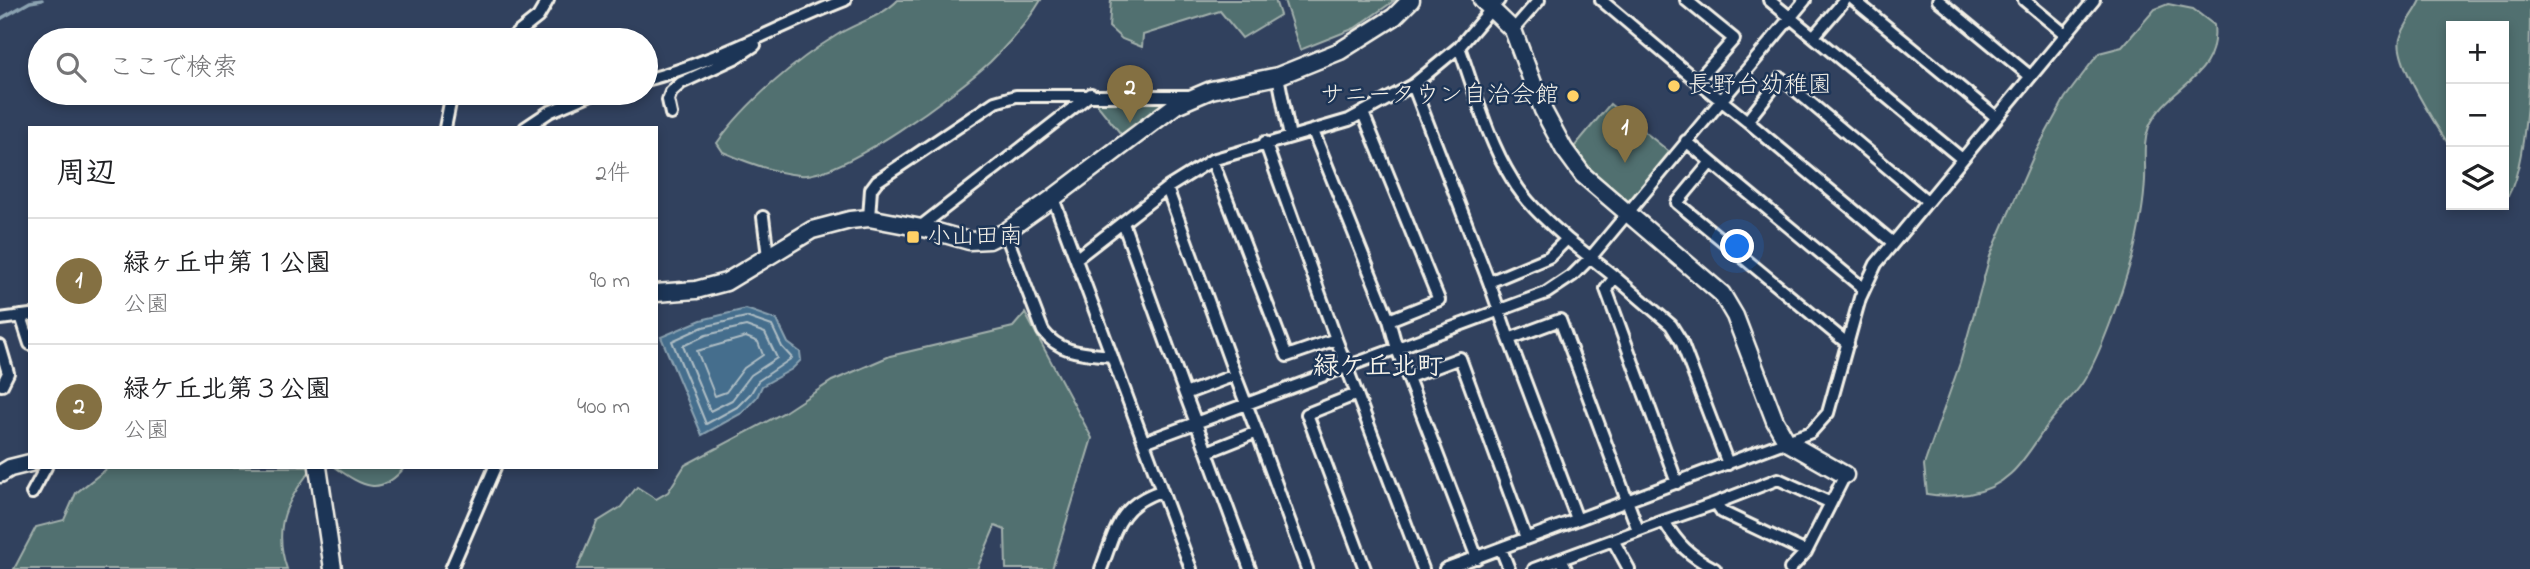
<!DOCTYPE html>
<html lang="ja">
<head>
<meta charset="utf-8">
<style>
  body { margin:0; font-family:"Indie Flower","Klee One",sans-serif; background:#f2f2f2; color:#202124 }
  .controls { position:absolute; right:21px; top:21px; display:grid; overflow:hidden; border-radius:0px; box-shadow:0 4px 10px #0003 }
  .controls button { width:63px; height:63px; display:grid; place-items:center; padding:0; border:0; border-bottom:2px solid #e0e0e0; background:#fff; color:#202124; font:35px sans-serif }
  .you { position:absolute; left:1738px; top:247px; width:24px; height:24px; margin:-18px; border:5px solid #fff; border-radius:50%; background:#1a73e8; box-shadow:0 0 0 10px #1a73e833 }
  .badge { display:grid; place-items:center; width:46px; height:46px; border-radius:50%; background:#847042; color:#fff; font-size:23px; font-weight:700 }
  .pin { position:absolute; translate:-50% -58px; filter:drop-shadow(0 2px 4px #0008) }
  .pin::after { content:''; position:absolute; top:37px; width:24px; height:21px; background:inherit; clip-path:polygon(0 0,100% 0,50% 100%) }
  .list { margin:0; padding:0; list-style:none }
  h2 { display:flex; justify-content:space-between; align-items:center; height:91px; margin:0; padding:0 28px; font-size:30px }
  h2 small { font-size:23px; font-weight:400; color:#757577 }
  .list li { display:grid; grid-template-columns:46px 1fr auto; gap:21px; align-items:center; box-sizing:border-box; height:126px; padding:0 28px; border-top:2px solid #e0e0e0 }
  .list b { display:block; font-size:26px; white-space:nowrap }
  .list p { margin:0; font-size:23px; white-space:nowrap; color:#757577 }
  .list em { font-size:23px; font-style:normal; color:#757577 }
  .icon { flex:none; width:38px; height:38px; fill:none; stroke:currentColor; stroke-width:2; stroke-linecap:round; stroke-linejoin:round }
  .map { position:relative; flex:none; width:2530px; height:569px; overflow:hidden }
  .search { position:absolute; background:#fff; box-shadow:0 4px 10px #0003; left:28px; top:28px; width:630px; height:77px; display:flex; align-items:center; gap:18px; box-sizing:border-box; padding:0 24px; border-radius:38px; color:#757577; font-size:26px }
  .panel { position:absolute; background:#fff; box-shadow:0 4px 10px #0003; left:28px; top:126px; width:630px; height:343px; border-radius:0px }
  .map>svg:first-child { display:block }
  .green { fill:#51706f; stroke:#a2b0ac; stroke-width:2 }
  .water { fill:#456e8d; stroke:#8ba2b1; stroke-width:2 }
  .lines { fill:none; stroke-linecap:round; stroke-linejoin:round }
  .shore { stroke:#aebdc4; stroke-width:2 }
  .stream { stroke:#8ba2b1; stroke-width:3.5 }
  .street-casing { stroke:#f4f1e8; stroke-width:16 }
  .secondary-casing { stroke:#f4f1e8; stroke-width:21 }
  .street { stroke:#1d3557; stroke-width:10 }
  .secondary { stroke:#1d3557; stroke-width:16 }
  .poi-dot { fill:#ffd166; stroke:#1d3557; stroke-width:2.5 }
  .labels { text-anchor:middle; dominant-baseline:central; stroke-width:5; stroke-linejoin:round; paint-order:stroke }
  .poi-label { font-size:24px; fill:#f4f1e8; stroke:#1d3557; text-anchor:start }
  .neighbourhood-label { font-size:26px; font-weight:bold; fill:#f4f1e8; stroke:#1d3557 }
</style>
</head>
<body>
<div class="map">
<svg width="2530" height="569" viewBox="0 0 2530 569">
  <rect width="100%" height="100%" fill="#31415e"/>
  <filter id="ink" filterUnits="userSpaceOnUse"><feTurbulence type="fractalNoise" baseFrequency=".0143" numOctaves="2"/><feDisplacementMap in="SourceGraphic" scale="14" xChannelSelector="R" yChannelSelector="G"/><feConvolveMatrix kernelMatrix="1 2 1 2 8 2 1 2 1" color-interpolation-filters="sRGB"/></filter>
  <g filter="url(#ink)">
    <path class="green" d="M898 0H1041C1028 22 1009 43 990 62 959 91 841 179 800 175 776 173 746 162 723 152L717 143C745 103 796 60 837 35 856 23 883 16 898 0Z
      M1111 0H1275L1280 15 1242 38 1220 11 1143 35 1142 47 1122 39 1109 27Z
      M1284 0H1395L1355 28 1300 50Z
      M2421 0H2530C2530 46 2530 170 2504 202V26H2451V148C2437 127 2394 61 2400 39 2404 24 2415 14 2421 0Z
      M2168 4 2193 9 2214 25C2220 80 2167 85 2149 127 2142 144 2146 162 2145 180 2144 204 2138 234 2132 258 2122 292 2101 354 2083 382 2073 398 2057 411 2046 427 2024 459 2010 487 1969 494 1955 496 1941 497 1927 494L1924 465 1960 363 1990 256 2034 155 2065 98 2099 53 2122 47 2155 9Z
      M1100 98H1166L1171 104 1125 139 1095 102Z
      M1610 104 1672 154 1632 204 1593 172 1574 147Z
      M1025 313 1092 438 1052 569H1006L1005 530 995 526 977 569H577L597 522 621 507 637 487 656 499 668 492 685 465 783 413 832 381 890 356 1013 327Z
      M109 467H313C287 500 272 526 287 569H14L36 527 64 520 76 493Z
      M335 467H405C380 497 363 487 335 467Z"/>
    <path class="water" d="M746 309 777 320 788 343 800 352 801 360 792 369 762 386 757 397 742 413 702 435 661 337 701 320Z"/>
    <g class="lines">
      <path class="shore" d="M746 317 772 326 782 347 792 358 758 381 751 393 737 407 706 424 672 341 703 327Z
        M746 326 765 333 777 358 751 375 732 400 710 411 683 346 706 335Z
        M746 337 758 342 763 355 744 368 726 392 715 396 697 351Z"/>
      <path class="stream" d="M0 19 30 2 42 0"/>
      <defs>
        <path id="street" d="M1601 0 1697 81 1734 39 1686 0
          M1769 0 1962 159
          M1854 0 1996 117
          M1938 0 2030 76
          M2024 0 2065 34
          M1513 30 1539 0
          M1814 36 1845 0
          M509 40 538 17 548 0
          M1278 76 1290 137
          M646 80C715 62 778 26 845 0
          M1697 81 1747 121
          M1413 85 1489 282 1549 257 1567 239C1547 221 1526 203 1512 179 1487 139 1475 91 1459 47
          M671 114 668 100 671 92 681 83 737 57 755 45
          M445 128 452 93
          M525 128 549 112 594 93
          M1313 131 1389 320 1439 300 1363 113
          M1686 141 1711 162
          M1212 160 1287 356 1336 339 1265 142
          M1053 198 1191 569
          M763 217 768 256
          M869 218 871 189 877 181 995 102 1016 96H1192
          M1123 223 1185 394 1235 375 1167 188
          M920 227 1091 94
          M1005 232 1043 331C1060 354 1085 353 1112 356
          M1567 239 1615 277
          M1892 242 1747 121 1781 78 1927 201
          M1077 258 1167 188 1212 160 1349 120 1413 85 1459 47 1499 0
          M1489 282 1509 339
          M21 316 30 344
          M0 319 30 315
          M1389 320 1397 349 1477 558
          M1336 339 1423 569
          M1848 344 1677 203 1711 162 1864 289
          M0 346 8 373 2 385
          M1235 375 1257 432
          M1409 377 1460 358 1526 538
          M1185 394 1207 452
          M1357 394 1307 414 1365 569
          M1144 442 1546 293 1573 275 1591 257 1805 0
          M1677 483 1606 289 1615 277 1671 325 1681 341 1728 464
          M32 493 46 467
          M1577 519 1509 339 1560 320 1638 530
          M1664 521 1716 503
          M1501 549 1509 569
          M1806 552 1722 512 1716 503 1778 479 1831 503
          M1561 559 1613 540
          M451 569 495 467
          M1101 569C1116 530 1118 505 1161 491
          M1250 569 1207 452 1257 432 1307 569
          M1445 569 1811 432 1828 413 1860 298 1876 264 2094 0
          M1534 569 1561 559 1566 569
          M1629 569 1613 540 1664 521C1678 545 1690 556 1715 569
          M1790 569 1806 552 1845 475"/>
        <path id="secondary" d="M1482 0 1513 30 1543 110 1564 149 1583 175 1722 294 1735 316 1775 421 1787 442 1845 475
          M656 293 696 290 726 282 812 230 850 220 869 218 927 229 969 241 989 240 1005 232 1053 198 1176 105 1211 90 1278 76 1340 51 1394 17 1411 0
          M318 467 333 569
          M0 474 10 468 30 463"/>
      </defs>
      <use href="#street" class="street-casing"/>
      <use href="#secondary" class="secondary-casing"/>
      <use href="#street" class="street"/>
      <use href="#secondary" class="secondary"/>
    </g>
  </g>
  <g class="poi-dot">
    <circle cx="1674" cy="86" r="7"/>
    <circle cx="1573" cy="96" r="7"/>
    <rect x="906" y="230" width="14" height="14" rx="3.5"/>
  </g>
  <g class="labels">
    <g class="poi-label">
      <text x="1688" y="86">長野台幼稚園</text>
      <text x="1559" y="96" text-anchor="end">サニータウン自治会館</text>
      <text x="927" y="237">小山田南</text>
    </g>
    <g class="neighbourhood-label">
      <text x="1378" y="368">緑ケ丘北町</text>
    </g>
  </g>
</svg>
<div class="controls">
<button>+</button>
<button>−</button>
<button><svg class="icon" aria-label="layers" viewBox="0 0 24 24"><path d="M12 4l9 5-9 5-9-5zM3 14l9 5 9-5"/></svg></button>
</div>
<div class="you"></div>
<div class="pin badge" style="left:1625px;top:163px">1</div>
<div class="pin badge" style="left:1130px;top:123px">2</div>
<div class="search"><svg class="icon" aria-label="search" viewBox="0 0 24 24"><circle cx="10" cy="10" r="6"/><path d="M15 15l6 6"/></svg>ここで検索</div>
<section class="panel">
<h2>周辺<small>2件</small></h2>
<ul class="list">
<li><span class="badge">1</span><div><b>緑ヶ丘中第１公園</b><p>公園</p></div><em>90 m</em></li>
<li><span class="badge">2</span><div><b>緑ケ丘北第３公園</b><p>公園</p></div><em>400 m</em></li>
</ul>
</section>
</div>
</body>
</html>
